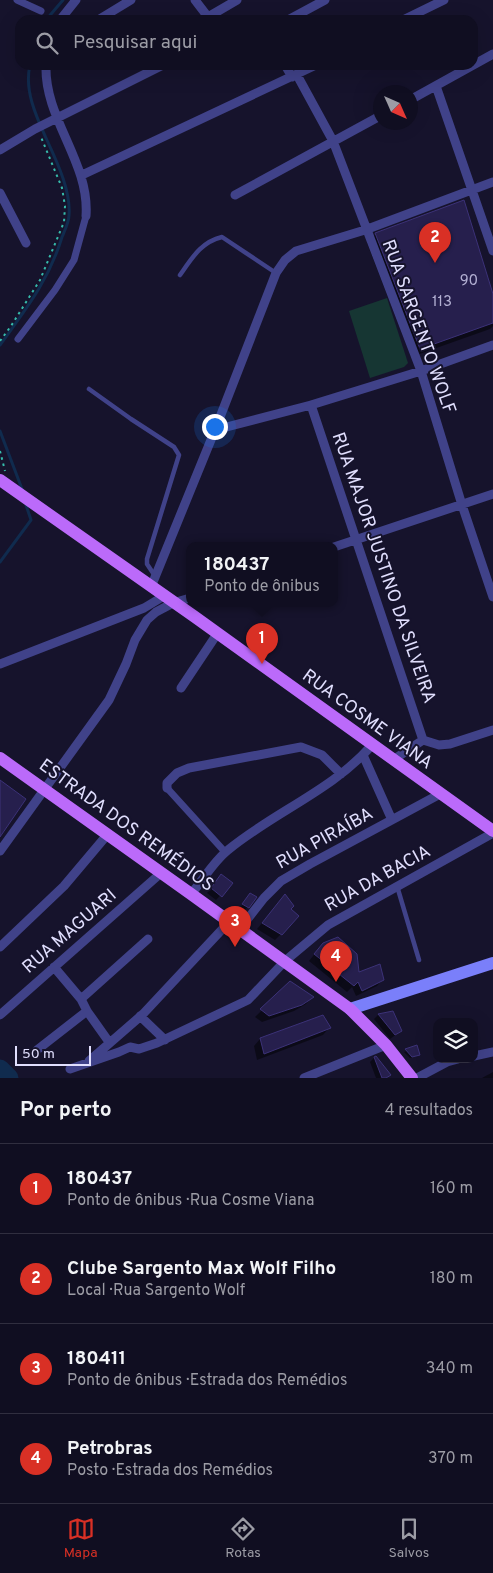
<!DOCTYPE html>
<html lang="pt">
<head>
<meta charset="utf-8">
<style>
  body { margin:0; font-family:Overpass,sans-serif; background:#19172a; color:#f1f3f6 }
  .controls { position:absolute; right:15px; bottom:15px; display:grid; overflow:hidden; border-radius:10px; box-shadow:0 5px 20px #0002 }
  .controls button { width:45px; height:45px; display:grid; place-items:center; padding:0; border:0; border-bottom:1px solid #302e3f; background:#100e21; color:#f1f3f6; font:25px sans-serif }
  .compass { position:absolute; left:373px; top:85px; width:45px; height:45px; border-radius:50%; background:#100e21; box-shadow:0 5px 20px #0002; rotate:135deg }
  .scale { position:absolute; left:15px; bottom:12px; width:76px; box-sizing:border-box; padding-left:5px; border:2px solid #e1dffe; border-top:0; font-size:14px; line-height:18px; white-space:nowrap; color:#e1dffe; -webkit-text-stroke:4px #16132c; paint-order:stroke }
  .you { position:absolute; left:214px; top:426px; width:18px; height:18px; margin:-12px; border:4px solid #fff; border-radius:50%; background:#1a73e8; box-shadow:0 0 0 8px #1a73e833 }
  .badge { display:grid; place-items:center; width:32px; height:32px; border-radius:50%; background:#d93025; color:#fff; font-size:16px; font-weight:700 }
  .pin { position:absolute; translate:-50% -41px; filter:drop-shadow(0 1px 2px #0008) }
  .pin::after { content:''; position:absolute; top:26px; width:18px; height:15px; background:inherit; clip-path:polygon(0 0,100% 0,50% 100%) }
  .popup { position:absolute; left:186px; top:542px; width:152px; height:65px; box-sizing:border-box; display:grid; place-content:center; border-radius:10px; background:#100e21; filter:drop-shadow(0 1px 4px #0005); font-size:16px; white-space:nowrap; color:#9c9ca5 }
  .popup b { font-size:19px; color:#f1f3f6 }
  .popup::after { content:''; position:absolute; left:50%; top:100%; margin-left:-10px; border:10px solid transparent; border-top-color:#100e21 }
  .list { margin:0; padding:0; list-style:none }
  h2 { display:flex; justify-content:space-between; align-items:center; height:65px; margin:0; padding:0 20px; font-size:21px }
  h2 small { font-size:16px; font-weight:400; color:#9c9ca5 }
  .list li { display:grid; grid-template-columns:32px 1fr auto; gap:15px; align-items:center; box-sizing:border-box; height:90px; padding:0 20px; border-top:1px solid #302e3f }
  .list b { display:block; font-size:19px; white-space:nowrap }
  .list p { margin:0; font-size:16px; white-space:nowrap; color:#9c9ca5 }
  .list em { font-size:16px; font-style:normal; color:#9c9ca5 }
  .icon { flex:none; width:28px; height:28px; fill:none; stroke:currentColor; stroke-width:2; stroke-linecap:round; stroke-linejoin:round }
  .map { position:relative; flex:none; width:493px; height:1078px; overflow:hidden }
  .search { position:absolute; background:#100e21; box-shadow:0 5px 20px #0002; left:15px; right:15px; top:15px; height:55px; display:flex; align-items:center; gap:12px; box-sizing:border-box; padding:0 18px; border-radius:15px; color:#9c9ca5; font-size:19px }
  .sheet { height:425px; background:#100e21 }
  nav { display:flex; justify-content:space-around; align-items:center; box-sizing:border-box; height:70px; border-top:1px solid #302e3f; background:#100e21; font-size:14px; color:#9c9ca5 }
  nav a { display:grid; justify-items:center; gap:2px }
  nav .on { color:#d93025 }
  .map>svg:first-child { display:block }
  .green { fill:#163633 }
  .shadow { fill:#0007 }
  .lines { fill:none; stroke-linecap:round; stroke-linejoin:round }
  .stream { stroke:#102b4e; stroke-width:3 }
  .river { stroke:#102b4e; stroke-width:19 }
  .building { fill:#261f4d; stroke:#3c3278 }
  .path { stroke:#36bbab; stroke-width:2; stroke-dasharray:2.5 4; stroke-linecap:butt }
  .service { stroke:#404289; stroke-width:4.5 }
  .pedestrian { stroke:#404289; stroke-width:7 }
  .minor { stroke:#404289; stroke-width:9 }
  .secondary { stroke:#7a7ffa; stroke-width:12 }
  .primary { stroke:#bb6afa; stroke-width:12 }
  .labels { text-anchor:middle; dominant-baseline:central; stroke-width:4; stroke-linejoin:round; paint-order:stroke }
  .number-label { font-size:15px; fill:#b2afd2 }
  .street-label { font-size:18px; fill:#e1dffe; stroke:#16132c }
</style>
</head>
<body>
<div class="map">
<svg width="493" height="1078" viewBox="0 0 493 1078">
  <rect width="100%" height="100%" fill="#16132c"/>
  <path class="green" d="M387 298 408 363 404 367 370 378 349 311Z"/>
  <path class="shadow" d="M376 234 493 298V326L490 329 411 357 367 243Z
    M217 880 232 883 216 900 207 893Z
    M250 895 248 907 243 911 239 909Z
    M285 896 289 909 281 934 275 940 257 929Z
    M317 951 358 973 383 979 377 986 356 996 352 987 347 992 309 961Z
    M290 983 312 997 306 1004 294 1011 262 1022 255 1017Z
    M392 1013 401 1031 390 1039 374 1019 378 1015Z
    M329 1028 323 1035 257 1060 254 1046 260 1039Z
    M416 1047 418 1054 416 1056 410 1058 404 1052Z
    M374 1058 390 1075 387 1078H376L370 1062Z
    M493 1072V1078H482Z"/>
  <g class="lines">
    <path class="stream" d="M46 20 63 0
      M0 345C26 309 49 280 62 237 65 230 69 222 69 215 71 190 56 160 46 138 36 116 24 90 30 65
      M0 431 22 489
      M0 562 31 520 26 505"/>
    <path class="river" d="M0 1069 9 1078"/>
  </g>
  <path class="building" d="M464 200 493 294V323L420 349 375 233Z
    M0 780 26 799 0 837Z
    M221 874 233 883 222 897 211 888Z
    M250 893 257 897 249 908 242 904Z
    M285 894 294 906 291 909 299 916 282 935 262 923Z
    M338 937 357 954 359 972 380 964 384 980 362 991 358 982 354 986 314 954 323 943Z
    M290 981 314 997 302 1005 269 1016 260 1009Z
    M393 1011 402 1031 395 1035 378 1014Z
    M323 1015 331 1028 264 1054 260 1038Z
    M417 1045 420 1055 412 1057 405 1049Z
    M376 1056 391 1075 386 1078H382L374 1057Z"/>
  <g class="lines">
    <path class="path" d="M0 341 11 326 40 280 64 222 65 206 62 188 41 137
      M0 451 5 471"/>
    <path class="service" d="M180 275C192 258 201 242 222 237L276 273
      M89 389 131 419 174 447 179 455 147 559V564L155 576
      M397 886 419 960"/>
    <path class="pedestrian" d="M17 0 41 11
      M18 339 55 290 74 260 86 216
      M167 788 225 852"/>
    <path class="minor" d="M195 0 208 17 237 0
      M60 20 76 0
      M98 20 131 0
      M288 20 325 0
      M403 20 444 0
      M46 65C44 119 90 162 86 216
      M285 65 292 77
      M297 75 333 141 421 371 462 505 493 597
      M436 86 493 251
      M410 100 493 54
      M0 150 35 129 163 65
      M82 175 316 65
      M0 193 26 243
      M235 195 380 116
      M311 405 423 740
      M215 430 311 405 421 371 493 345
      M334 547 493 494
      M151 587 215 430 276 273 285 260 296 251 365 230 493 182
      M0 664 144 608 164 596
      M181 688 217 634
      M423 740 439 745 450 744 493 730
      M363 755 392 820
      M393 760 423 740
      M167 788V783L177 773 189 768 301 747 322 755 341 774
      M0 851 109 700 126 664 135 640 147 620 156 612 173 603 190 598
      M191 894C203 880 214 861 228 850 274 812 333 790 372 745
      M239 930 264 898 281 881 310 864 440 794
      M0 947 64 886 107 835
      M54 967 81 999 87 1011 109 1042
      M81 999 148 939
      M0 1015 161 873
      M140 1016 165 1040
      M37 1050 87 1011
      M474 1056 493 1052
      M89 1061 143 1014 229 922
      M70 1069 119 1052 130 1047 139 1049 157 1043 248 1000 285 961 328 925 493 833
      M304 1078 386 1045
      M417 1078 447 1062 458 1059"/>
    <path class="secondary" d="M350 1009 493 963"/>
    <path class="primary" d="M0 480 195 617 493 831
      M0 758 191 894 350 1009 386 1045 412 1078"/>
  </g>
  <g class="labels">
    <g class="number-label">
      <text x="469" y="281">90</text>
      <text x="442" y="302">113</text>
    </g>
    <g class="street-label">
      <text transform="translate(418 327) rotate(70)">RUA SARGENTO WOLF</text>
      <text transform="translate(383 568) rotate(71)">RUA MAJOR JUSTINO DA SILVEIRA</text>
      <text transform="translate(367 720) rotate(36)">RUA COSME VIANA</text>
      <text transform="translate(126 826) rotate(36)">ESTRADA DOS REMÉDIOS</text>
      <text transform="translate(325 839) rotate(-29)">RUA PIRAÍBA</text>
      <text transform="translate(378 879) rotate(-29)">RUA DA BACIA</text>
      <text transform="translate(70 932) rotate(-41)">RUA MAGUARI</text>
    </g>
  </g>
</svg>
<div class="controls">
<button><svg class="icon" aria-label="layers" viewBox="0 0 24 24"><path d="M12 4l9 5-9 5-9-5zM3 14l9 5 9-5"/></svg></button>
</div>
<svg class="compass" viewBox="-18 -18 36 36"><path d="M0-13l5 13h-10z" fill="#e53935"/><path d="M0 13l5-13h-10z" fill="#9c9ca5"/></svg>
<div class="scale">50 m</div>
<div class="you"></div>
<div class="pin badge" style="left:262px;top:664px">1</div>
<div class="popup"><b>180437</b>Ponto de ônibus</div>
<div class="pin badge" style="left:435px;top:263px">2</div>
<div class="pin badge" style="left:235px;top:947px">3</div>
<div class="pin badge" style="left:336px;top:982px">4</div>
<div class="search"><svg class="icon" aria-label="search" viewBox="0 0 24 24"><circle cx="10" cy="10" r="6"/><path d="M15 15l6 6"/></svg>Pesquisar aqui</div>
</div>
<section class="sheet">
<h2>Por perto<small>4 resultados</small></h2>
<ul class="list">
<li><span class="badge">1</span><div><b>180437</b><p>Ponto de ônibus · Rua Cosme Viana</p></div><em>160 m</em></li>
<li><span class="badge">2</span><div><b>Clube Sargento Max Wolf Filho</b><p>Local · Rua Sargento Wolf</p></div><em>180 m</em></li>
<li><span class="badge">3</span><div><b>180411</b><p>Ponto de ônibus · Estrada dos Remédios</p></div><em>340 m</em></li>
<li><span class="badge">4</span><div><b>Petrobras</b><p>Posto · Estrada dos Remédios</p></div><em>370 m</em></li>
</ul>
</section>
<nav>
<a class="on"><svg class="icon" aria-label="map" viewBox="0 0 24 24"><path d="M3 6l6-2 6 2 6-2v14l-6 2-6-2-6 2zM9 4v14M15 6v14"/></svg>Mapa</a>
<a><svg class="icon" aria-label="directions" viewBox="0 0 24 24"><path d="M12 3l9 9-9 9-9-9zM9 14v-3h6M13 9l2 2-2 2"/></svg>Rotas</a>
<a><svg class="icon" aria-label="saved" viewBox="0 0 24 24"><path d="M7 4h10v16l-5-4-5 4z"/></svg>Salvos</a>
</nav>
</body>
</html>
